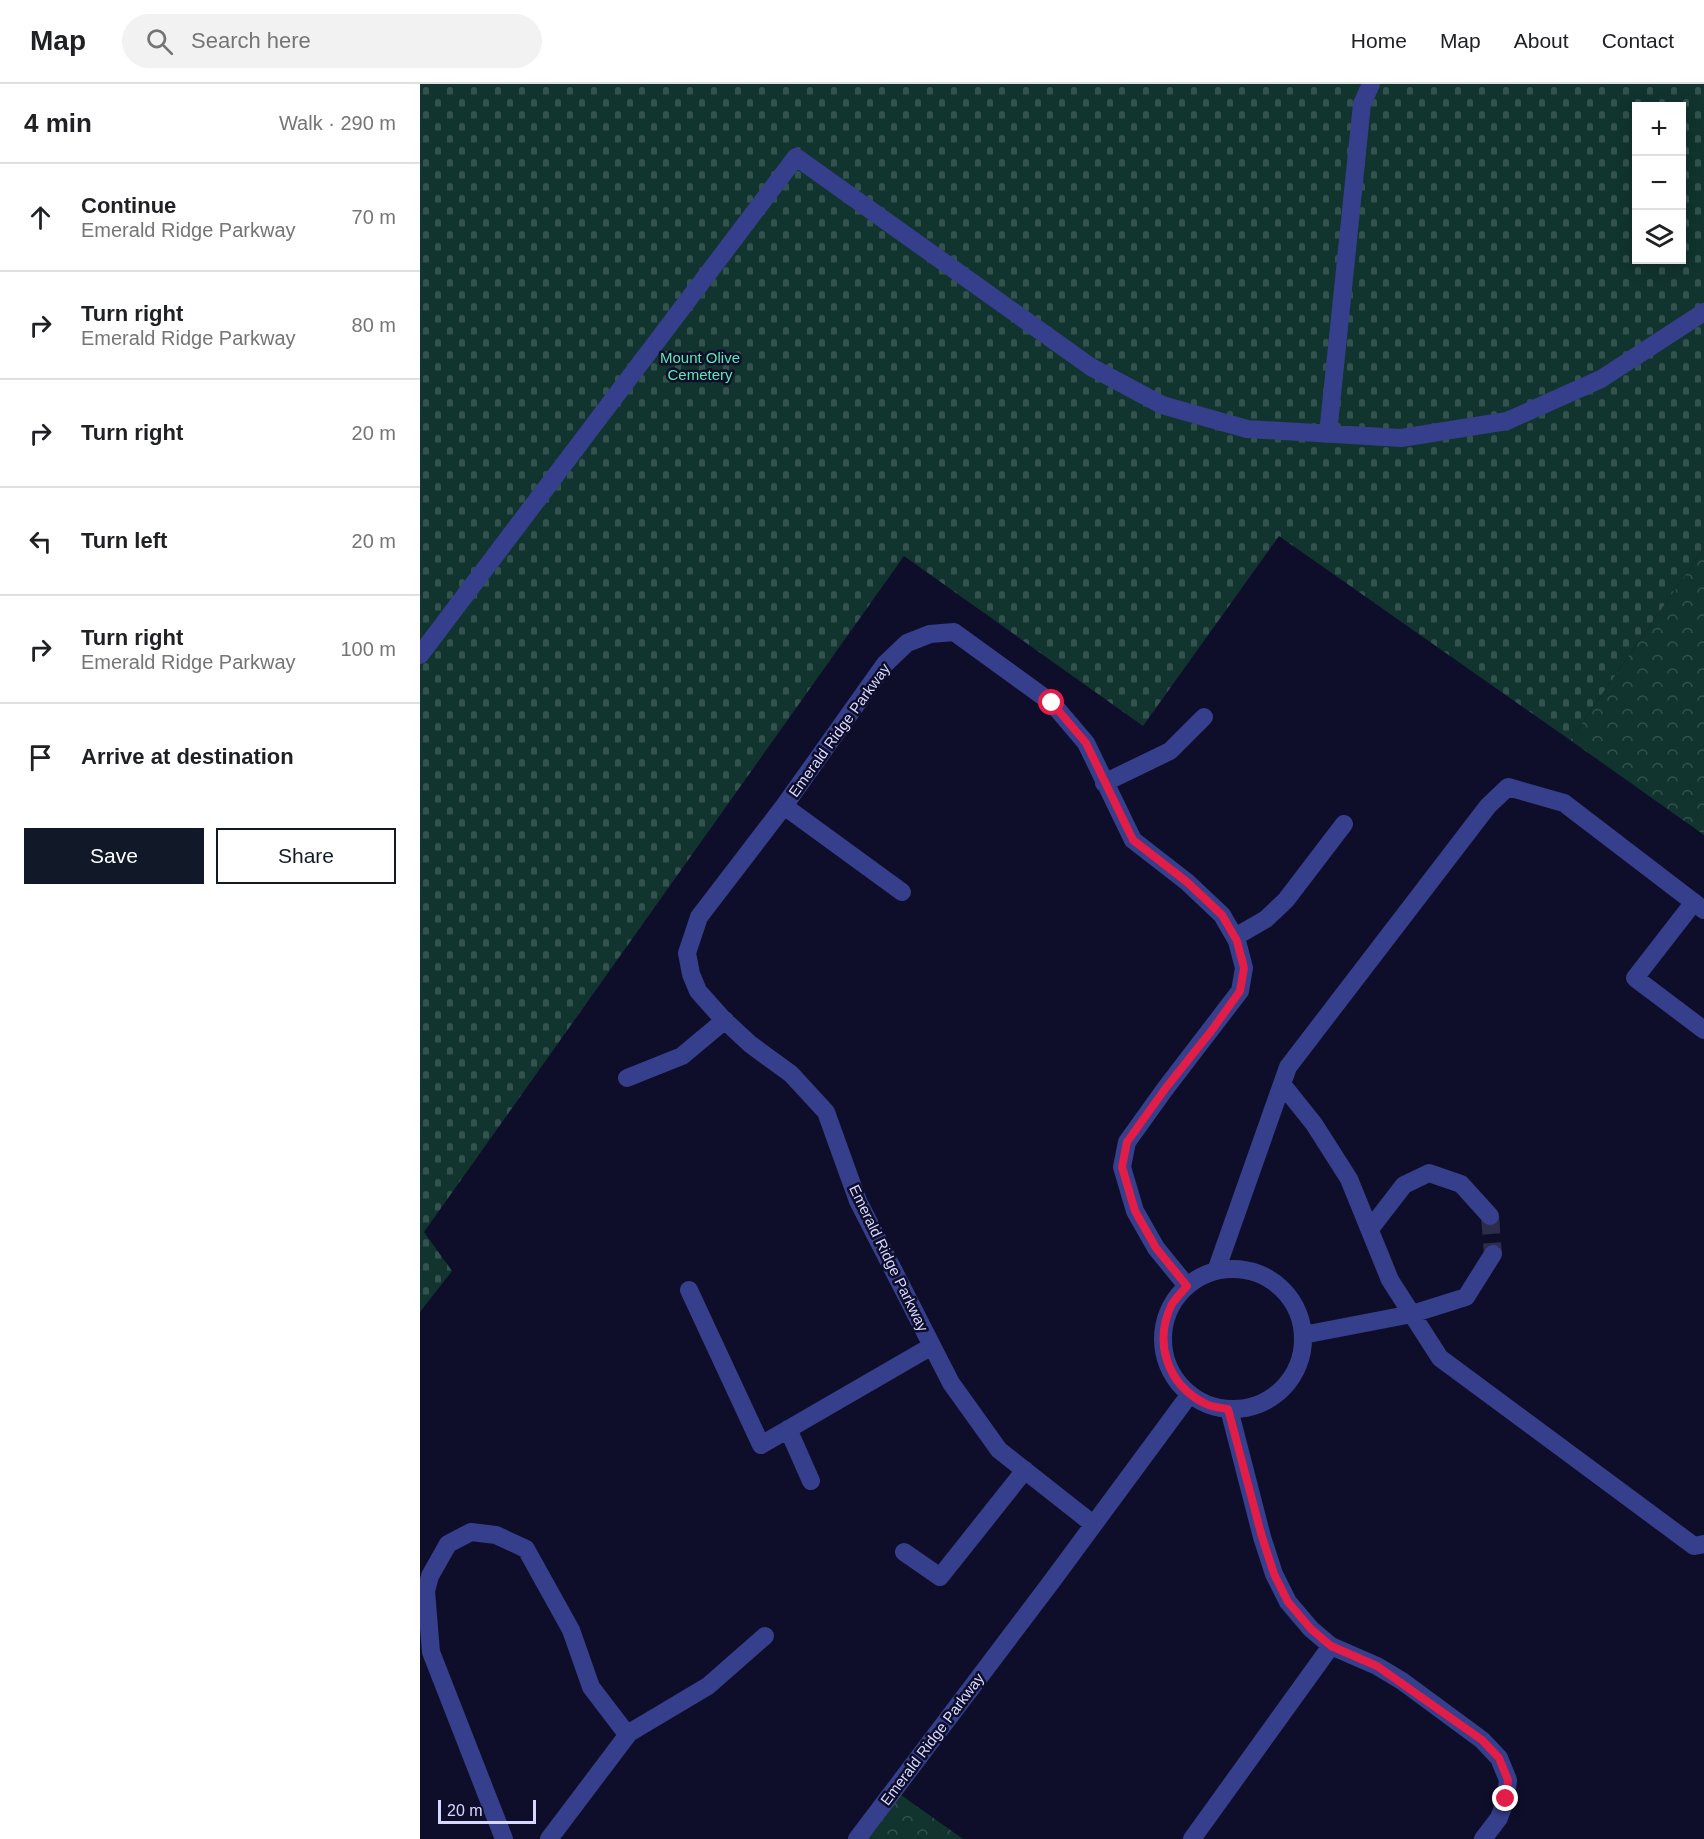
<!DOCTYPE html>
<html lang="en">
<head>
<meta charset="utf-8">
<style>
  body { margin:0; font-family:Arial,sans-serif; background:#f2f2f2; color:#202124 }
  .controls { position:absolute; right:18px; top:18px; display:grid; overflow:hidden; border-radius:0px; box-shadow:0 3px 15px #0003 }
  .controls button { width:54px; height:54px; display:grid; place-items:center; padding:0; border:0; border-bottom:2px solid #e0e0e0; background:#fff; color:#202124; font:30px sans-serif }
  .scale { position:absolute; left:18px; bottom:15px; width:98px; box-sizing:border-box; padding-left:6px; border:3px solid #d7d8ff; border-top:0; font-size:16px; line-height:21px; white-space:nowrap; color:#d7d8ff; -webkit-text-stroke:4px #0f0e2a; paint-order:stroke }
  .stop { position:absolute; width:18px; height:18px; margin:-14px; border:4px solid #e11d48; border-radius:50%; background:#fff }
  .stop.end { background:#e11d48; border-color:#fff; box-shadow:0 2px 6px #0008 }
  .list { margin:0; padding:0; list-style:none }
  h2 { display:flex; justify-content:space-between; align-items:center; height:78px; margin:0; padding:0 24px; font-size:26px }
  h2 small { font-size:20px; font-weight:400; color:#757577 }
  .list li { display:grid; grid-template-columns:39px 1fr auto; gap:18px; align-items:center; box-sizing:border-box; height:108px; padding:0 24px; border-top:2px solid #e0e0e0 }
  .list b { display:block; font-size:22px; white-space:nowrap }
  .list p { margin:0; font-size:20px; white-space:nowrap; color:#757577 }
  .list em { font-size:20px; font-style:normal; color:#757577 }
  .actions { display:flex; gap:12px; padding:18px 24px }
  .actions a { flex:1; padding:14px 0; border:2px solid #111827; border-radius:0px; text-align:center; font-size:21px; color:#111827 }
  .actions .main { background:#111827; color:#fff }
  .icon { flex:none; width:33px; height:33px; fill:none; stroke:currentColor; stroke-width:2; stroke-linecap:round; stroke-linejoin:round }
  .map { position:relative; flex:none; width:1284px; height:1755px; overflow:hidden }
  header { display:flex; align-items:center; gap:36px; box-sizing:border-box; height:84px; padding:0 30px; background:#fff; border-bottom:2px solid #e0e0e0 }
  header strong { font-size:28px }
  nav { display:flex; gap:33px; margin-inline-start:auto; font-size:21px }
  .search { width:420px; height:54px; background:#f2f2f2; display:flex; align-items:center; gap:15px; box-sizing:border-box; padding:0 21px; border-radius:33px; color:#757577; font-size:22px }
  main { display:flex }
  aside { flex:1; background:#fff }
  .map>svg:first-child { display:block }
  .forest { fill:url(#forest-crowns) }
  .cemetery { fill:url(#cemetery-stones); fill-rule:evenodd }
  .lines { fill:none; stroke-linecap:round; stroke-linejoin:round }
  .minor-tunnel { stroke:#2d2c4a; stroke-width:18; stroke-dasharray:18 9; stroke-linecap:butt }
  .minor { stroke:#363f8c; stroke-width:18 }
  .route { stroke:#e11d48; stroke-width:8 }
  .labels { text-anchor:middle; dominant-baseline:central; stroke-width:5; stroke-linejoin:round; paint-order:stroke }
  .park-label { font-size:15px; fill:#59e9b1; stroke:#0f0e2a }
  .street-label { font-size:15px; fill:#d7d8ff; stroke:#0f0e2a }
</style>
</head>
<body>
<header>
<strong>Map</strong>
<div class="search"><svg class="icon" aria-label="search" viewBox="0 0 24 24"><circle cx="10" cy="10" r="6"/><path d="M15 15l6 6"/></svg>Search here</div>
<nav><a>Home</a><a>Map</a><a>About</a><a>Contact</a></nav>
</header>
<main>
<aside>
<h2>4 min<small>Walk · 290 m</small></h2>
<ul class="list">
<li><svg class="icon" aria-label="ahead" viewBox="0 0 24 24"><path d="M12 20V5M6 11l6-6 6 6"/></svg><div><b>Continue</b><p>Emerald Ridge Parkway</p></div><em>70 m</em></li>
<li><svg class="icon" aria-label="right" viewBox="0 0 24 24"><path d="M7 20v-9h11M14 6l5 5-5 5"/></svg><div><b>Turn right</b><p>Emerald Ridge Parkway</p></div><em>80 m</em></li>
<li><svg class="icon" aria-label="right" viewBox="0 0 24 24"><path d="M7 20v-9h11M14 6l5 5-5 5"/></svg><div><b>Turn right</b></div><em>20 m</em></li>
<li><svg class="icon" aria-label="left" viewBox="0 0 24 24"><path d="M17 20v-9H6M10 6l-5 5 5 5"/></svg><div><b>Turn left</b></div><em>20 m</em></li>
<li><svg class="icon" aria-label="right" viewBox="0 0 24 24"><path d="M7 20v-9h11M14 6l5 5-5 5"/></svg><div><b>Turn right</b><p>Emerald Ridge Parkway</p></div><em>100 m</em></li>
<li><svg class="icon" aria-label="arrive" viewBox="0 0 24 24"><path d="M6 21V4h12l-3 4 3 4H6"/></svg><div><b>Arrive at destination</b></div></li>
</ul>
<div class="actions"><a class="main">Save</a><a>Share</a></div>
</aside>
<div class="map">
<svg width="1284" height="1755" viewBox="0 0 1284 1755">
  <defs>
    <pattern id="forest-crowns" width="20" height="18" patternUnits="userSpaceOnUse" patternTransform="scale(1.5)"><rect width="20" height="18" fill="#11342e"/><path d="M2 6a3 3 0 1 1 6 0M12 15a3 3 0 1 1 6 0" fill="none" stroke="#33514d"/></pattern>
    <pattern id="cemetery-stones" width="16" height="16" patternUnits="userSpaceOnUse" patternTransform="scale(1.5)"><rect width="16" height="16" fill="#11342e"/><path d="M2 7V4a2 2 0 0 1 4 0v3zM10 15v-3a2 2 0 0 1 4 0v3z" fill="#33514d"/></pattern>
  </defs>
  <rect width="100%" height="100%" fill="#0f0e2a"/>
  <path class="forest" d="M1284 464V751L1150 656Z
    M474 1706 543 1755H437Z"/>
  <path class="cemetery" d="M0 0H1284V464L1150 656 859 452 723 642 484 472 4 1148 32 1187 0 1228ZM1216 22H1262V176H1216Z"/>
  <g class="lines">
    <path class="minor-tunnel" d="M1070 1132 1073 1170"/>
    <path class="minor" d="M908 350 942 20 951 0
      M0 571 376 73 671 283 742 321 827 345 981 354 1087 337 1181 295 1284 228
      M684 699 750 667 784 633
      M364 722 482 808
      M1274 818 1215 894 1284 946
      M815 853 846 835 866 816 924 740
      M207 994 262 972 305 936
      M862 1000 894 1040 929 1095 970 1196 1020 1274 1274 1462 1284 1460
      M950 1145 984 1101 1009 1089 1041 1100 1070 1132
      M743 1255a70 70 0 1 1 140 0a70 70 0 1 1-140 0Z
      M796 1187 868 983 1068 722 1088 703 1144 719 1284 826
      M269 1206 341 1361 512 1262
      M883 1251 992 1230 1046 1213 1073 1170
      M809 1325 842 1453 854 1490 868 1518 891 1545 911 1562 957 1582 982 1597 1062 1656 1079 1674 1088 1696 1086 1715 1079 1734 1063 1755
      M368 1345 391 1397
      M673 1440 579 1366 531 1299 438 1117 406 1028 371 990 330 960 302 934 278 907 271 890 267 869 279 833 364 722 465 580 487 559 510 550 534 548 632 619 666 659 713 756 767 798 802 831 817 857 824 884 820 907 745 1005 707 1058 702 1083 715 1127 736 1164 767 1202
      M484 1468 520 1493 605 1386
      M84 1755 11 1568 6 1507 10 1492 28 1460 51 1448 76 1451 106 1465 151 1546 171 1603 203 1645 209 1649
      M129 1755 209 1649 288 1602 345 1552
      M437 1755 632 1497 770 1310
      M772 1755 911 1562"/>
  </g>
  <g class="lines">
    <path class="route" d="M632 619 666 659 713 756 767 798 802 831 817 857 824 884 820 907 792 946 745 1005 707 1058 702 1083 715 1127 736 1164 767 1202C762 1208 756 1214 752 1220 733 1258 747 1301 786 1320 792 1323 801 1324 808 1325L842 1453 854 1490 868 1518 891 1545 911 1562 957 1582 1062 1656 1079 1674 1088 1696 1086 1715"/>
  </g>
  <g class="labels">
    <g class="park-label">
      <text x="280" y="273">Mount Olive<tspan x="280" dy="17">Cemetery</tspan></text>
    </g>
    <g class="street-label">
      <text transform="translate(419 646) rotate(-54)">Emerald Ridge Parkway</text>
      <text transform="translate(469 1174) rotate(64)">Emerald Ridge Parkway</text>
      <text transform="translate(512 1655) rotate(-53)">Emerald Ridge Parkway</text>
    </g>
  </g>
</svg>
<div class="controls">
<button>+</button>
<button>−</button>
<button><svg class="icon" aria-label="layers" viewBox="0 0 24 24"><path d="M12 4l9 5-9 5-9-5zM3 14l9 5 9-5"/></svg></button>
</div>
<div class="scale">20 m</div>
<div class="stop" style="left:632px;top:619px"></div>
<div class="stop end" style="left:1086px;top:1715px"></div>
</div>
</main>
</body>
</html>
